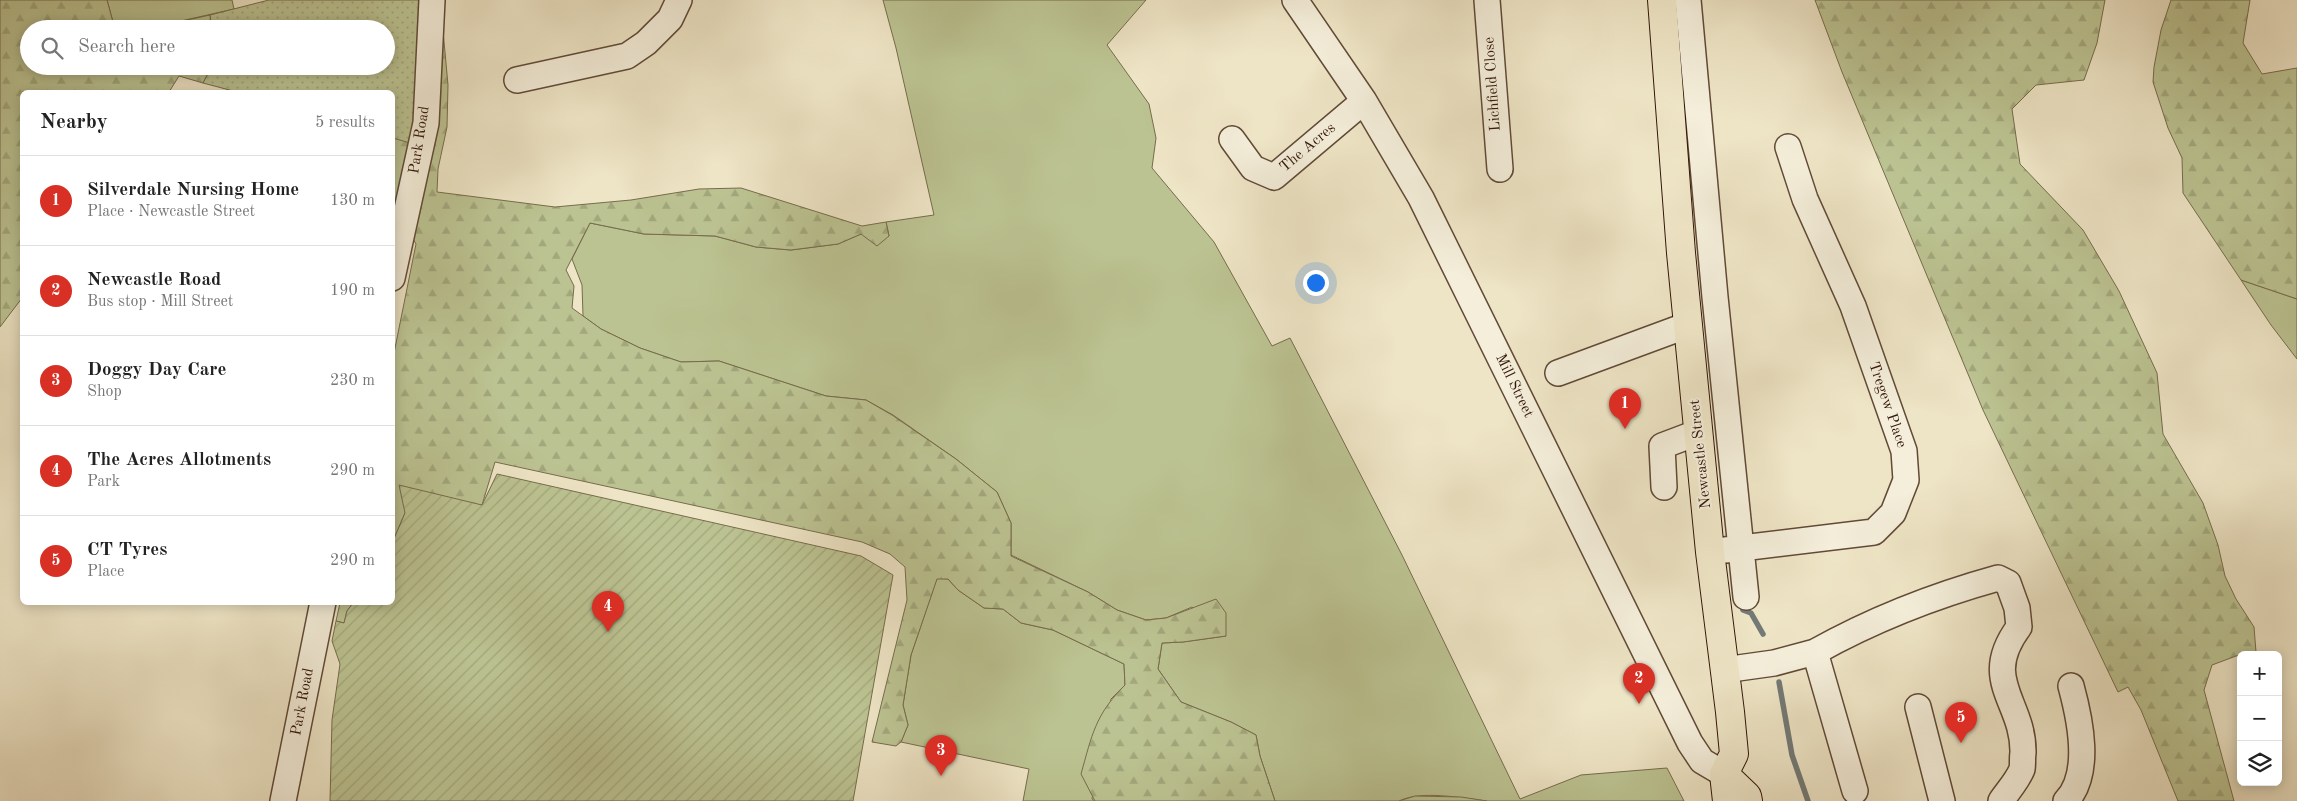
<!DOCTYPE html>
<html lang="en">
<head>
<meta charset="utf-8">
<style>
  body { margin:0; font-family:"Old Standard TT",serif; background:#f6f6f6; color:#222 }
  .controls { position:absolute; right:15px; bottom:15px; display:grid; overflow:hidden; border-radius:8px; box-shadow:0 2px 12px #0003 }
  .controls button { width:45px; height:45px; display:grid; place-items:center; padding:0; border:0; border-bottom:1px solid #e0e0e0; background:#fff; color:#222; font:25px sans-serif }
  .you { position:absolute; left:1315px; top:282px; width:18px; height:18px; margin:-12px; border:4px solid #fff; border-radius:50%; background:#1a73e8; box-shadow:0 0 0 8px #1a73e833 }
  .badge { display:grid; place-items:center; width:32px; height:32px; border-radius:50%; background:#d93025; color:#fff; font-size:16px; font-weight:700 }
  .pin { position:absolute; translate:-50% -41px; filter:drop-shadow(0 1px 2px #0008) }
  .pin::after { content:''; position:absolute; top:26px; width:18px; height:15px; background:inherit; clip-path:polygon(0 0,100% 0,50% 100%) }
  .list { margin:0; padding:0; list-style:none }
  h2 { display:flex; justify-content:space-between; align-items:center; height:65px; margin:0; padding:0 20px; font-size:21px }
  h2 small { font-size:16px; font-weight:400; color:#767676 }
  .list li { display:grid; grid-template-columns:32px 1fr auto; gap:15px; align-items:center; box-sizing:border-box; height:90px; padding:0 20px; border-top:1px solid #e0e0e0 }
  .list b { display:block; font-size:19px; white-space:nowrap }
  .list p { margin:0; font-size:16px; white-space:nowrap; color:#767676 }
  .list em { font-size:16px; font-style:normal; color:#767676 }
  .icon { flex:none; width:28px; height:28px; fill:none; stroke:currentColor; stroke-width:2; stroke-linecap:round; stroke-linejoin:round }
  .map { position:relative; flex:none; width:2297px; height:801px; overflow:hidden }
  .search { position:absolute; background:#fff; box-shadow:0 2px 12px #0003; left:20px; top:20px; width:375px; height:55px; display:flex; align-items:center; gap:12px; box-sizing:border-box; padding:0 18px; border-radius:28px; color:#767676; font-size:19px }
  .panel { position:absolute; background:#fff; box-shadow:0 2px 12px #0003; left:20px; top:90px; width:375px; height:515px; border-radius:8px }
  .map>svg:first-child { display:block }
  .grass { fill:#bcc392; stroke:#776c4c }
  .forest { fill:url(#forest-firs); stroke:#776c4c }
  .park { fill:url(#park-dots); stroke:#776c4c }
  .garden { fill:url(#garden-furrows); stroke:#776c4c }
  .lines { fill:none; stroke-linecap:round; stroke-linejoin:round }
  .stream { stroke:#737a76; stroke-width:5.5 }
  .minor-casing { stroke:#614a37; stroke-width:28 }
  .major-casing { stroke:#321607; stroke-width:30 }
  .minor { stroke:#f4eeda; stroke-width:25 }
  .major { stroke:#eee5c6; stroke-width:28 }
  .labels { text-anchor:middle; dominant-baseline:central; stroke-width:4; stroke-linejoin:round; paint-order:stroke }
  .street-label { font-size:15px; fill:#321607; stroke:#f4eeda }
</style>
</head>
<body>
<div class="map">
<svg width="2297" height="801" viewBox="0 0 2297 801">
  <defs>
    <pattern id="forest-firs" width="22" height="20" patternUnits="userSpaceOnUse" patternTransform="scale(1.25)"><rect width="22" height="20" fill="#bcc392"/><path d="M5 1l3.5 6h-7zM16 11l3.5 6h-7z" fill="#a2a77c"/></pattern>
    <pattern id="park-dots" width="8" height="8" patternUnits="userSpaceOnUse" patternTransform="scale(1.25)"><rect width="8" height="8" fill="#bcc392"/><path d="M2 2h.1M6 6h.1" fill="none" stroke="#a2a77c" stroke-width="1.8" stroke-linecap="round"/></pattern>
    <pattern id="garden-furrows" width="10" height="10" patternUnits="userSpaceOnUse" patternTransform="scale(1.25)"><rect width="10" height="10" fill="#bcc392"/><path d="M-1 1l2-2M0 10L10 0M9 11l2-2" fill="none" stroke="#a2a77c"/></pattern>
  </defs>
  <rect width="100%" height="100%" fill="#eee5c6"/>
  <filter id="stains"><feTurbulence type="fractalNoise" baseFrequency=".004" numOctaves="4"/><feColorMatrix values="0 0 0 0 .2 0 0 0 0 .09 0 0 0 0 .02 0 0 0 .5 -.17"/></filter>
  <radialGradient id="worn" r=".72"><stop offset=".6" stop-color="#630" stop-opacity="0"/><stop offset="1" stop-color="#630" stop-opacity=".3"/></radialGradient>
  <path class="grass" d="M107 0H232L234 9 146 29H133L113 22Z
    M883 0H1146L1107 45 1149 104 1156 138 1152 168 1214 242 1272 346 1290 338 1402 555 1520 799 1581 775 1667 768 1684 801H1487C1462 798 1421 790 1399 801H1275L1260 756 1256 735 1231 722 1181 702 1158 669 1162 643 1183 642 1226 636 1192 607 1166 618 1146 620 1117 610 1088 592 1011 555V523L997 492 956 459 893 415 866 400 826 396 719 361 681 362 640 348 601 329 583 316 582 285 572 259 590 223 644 234 715 236 756 247 791 250 838 244 861 234 889 236 886 222 934 215 896 48Z
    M2241 280 2297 299V359L2271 325Z
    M937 578 948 579 958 590 984 608 1003 609 1021 623 1053 630 1124 664 1125 685 1111 699 1092 799 1095 801H1023L1029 769 901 742 908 725 903 705 911 655Z"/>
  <path class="forest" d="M0 0H107L113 22 133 29H29V66H212L203 83 179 76 169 92H22V298L0 327Z
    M1815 0H2105L2097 43 2084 80 2036 85 2012 109 2020 164 2083 230 2119 291 2157 373 2163 434 2203 503 2218 545 2225 576 2236 599 2254 627 2256 652 2236 656 2212 665 2204 690 2234 801H2178L2141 710 2128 687 2118 692 1983 410 1842 72Z
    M2171 0H2250L2243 43 2262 74 2297 68V299L2241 280 2183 193 2182 158 2168 128 2153 82 2154 67 2161 30Z
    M441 9 448 85 447 127 438 169 437 192 555 207 631 200 699 189 741 188 862 226 886 222 889 236 877 246 861 234 838 244 791 250 756 247 715 236 644 234 590 223 566 270 574 286 572 308 601 329 640 348 681 362 719 361 826 396 866 400 892 415 956 459 997 492 1011 523V556L1088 592 1117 610 1146 620 1166 618 1216 599 1226 613V636L1183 642 1162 643 1158 669 1181 702 1231 722 1256 735 1260 756 1275 801H1095L1081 774C1092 735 1095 715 1125 685L1124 664 1053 630 1021 623 1003 609 984 608 958 590 948 579H937L911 655 903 705 908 725 901 742 896 746 872 742 907 600 905 567 890 554 862 542 495 462 482 505 405 513 393 541V358L416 244 393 205V97Z
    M210 15 212 29H146Z
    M340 603H353L347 611 344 623 336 621Z
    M1415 796 1461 797 1487 801H1399Z"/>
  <path class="park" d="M269 0H427L416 124 410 143 393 138 392 92H237L203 83 212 66H386V29H212L210 15Z"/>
  <path class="garden" d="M497 474 861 556 893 575 853 801H330L332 720 340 664 332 641 336 621 344 623 347 611 353 603 392 602 393 541 405 513 399 485 482 505Z"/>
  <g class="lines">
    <path class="stream" d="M1743 610 1751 613 1763 634
      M1779 682 1792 755 1808 801"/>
    <defs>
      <path id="minor" d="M1295 0 1364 101 1421 198 1690 743 1702 761 1724 774
        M1487 0 1500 169
        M1688 0 1715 297 1746 597
        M517 80 627 56 646 43 670 19 679 0
        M1232 139 1253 168 1274 177 1364 101
        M392 278 426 123 432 0
        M1558 373 1688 325
        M1664 487 1662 446 1699 432
        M1725 550 1874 532 1893 513 1906 480 1904 451 1853 306 1805 199 1788 147
        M1815 652C1874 619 1933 596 1998 578L2008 583 2017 608 2019 627C1979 681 2024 701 2023 753 2022 758 2023 765 2022 769 2018 780 2007 792 2001 801
        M1724 670 1774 663 1815 652 1855 791
        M1918 707 1942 801
        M283 801 323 602
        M2066 801C2092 774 2080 719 2071 686"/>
      <path id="major" d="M1662 0 1681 253 1710 552 1730 712 1734 754 1724 774 1727 801
        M1724 774 1747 796 1748 801"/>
    </defs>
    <use href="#minor" class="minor-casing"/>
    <use href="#major" class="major-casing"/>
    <use href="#minor" class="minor"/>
    <use href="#major" class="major"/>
  </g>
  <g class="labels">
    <g class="street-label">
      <text transform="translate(1493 84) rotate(-94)">Lichfield Close</text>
      <text transform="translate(420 140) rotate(-81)">Park Road</text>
      <text transform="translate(1308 148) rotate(-40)">The Acres</text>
      <text transform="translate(1514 386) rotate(64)">Mill Street</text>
      <text transform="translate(1887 405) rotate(71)">Tregew Place</text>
      <text transform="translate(1701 454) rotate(-96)">Newcastle Street</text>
      <text transform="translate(303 702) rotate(-79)">Park Road</text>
    </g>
  </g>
  <rect width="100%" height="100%" filter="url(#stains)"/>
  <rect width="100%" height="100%" fill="url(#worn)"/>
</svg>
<div class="controls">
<button>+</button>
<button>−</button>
<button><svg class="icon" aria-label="layers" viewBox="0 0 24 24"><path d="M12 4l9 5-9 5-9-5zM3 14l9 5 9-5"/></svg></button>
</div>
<div class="you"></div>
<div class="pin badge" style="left:1625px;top:429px">1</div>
<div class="pin badge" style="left:1639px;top:704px">2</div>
<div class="pin badge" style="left:941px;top:776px">3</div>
<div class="pin badge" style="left:608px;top:632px">4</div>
<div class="pin badge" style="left:1961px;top:743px">5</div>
<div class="search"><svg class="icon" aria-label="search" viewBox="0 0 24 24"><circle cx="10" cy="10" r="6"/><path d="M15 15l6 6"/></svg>Search here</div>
<section class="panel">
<h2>Nearby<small>5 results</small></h2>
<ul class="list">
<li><span class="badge">1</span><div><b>Silverdale Nursing Home</b><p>Place · Newcastle Street</p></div><em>130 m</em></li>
<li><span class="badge">2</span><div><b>Newcastle Road</b><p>Bus stop · Mill Street</p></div><em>190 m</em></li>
<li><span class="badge">3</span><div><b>Doggy Day Care</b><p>Shop</p></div><em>230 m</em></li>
<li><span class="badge">4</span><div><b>The Acres Allotments</b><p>Park</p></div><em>290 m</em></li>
<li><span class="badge">5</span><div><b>CT Tyres</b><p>Place</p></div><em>290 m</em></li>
</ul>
</section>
</div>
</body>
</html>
